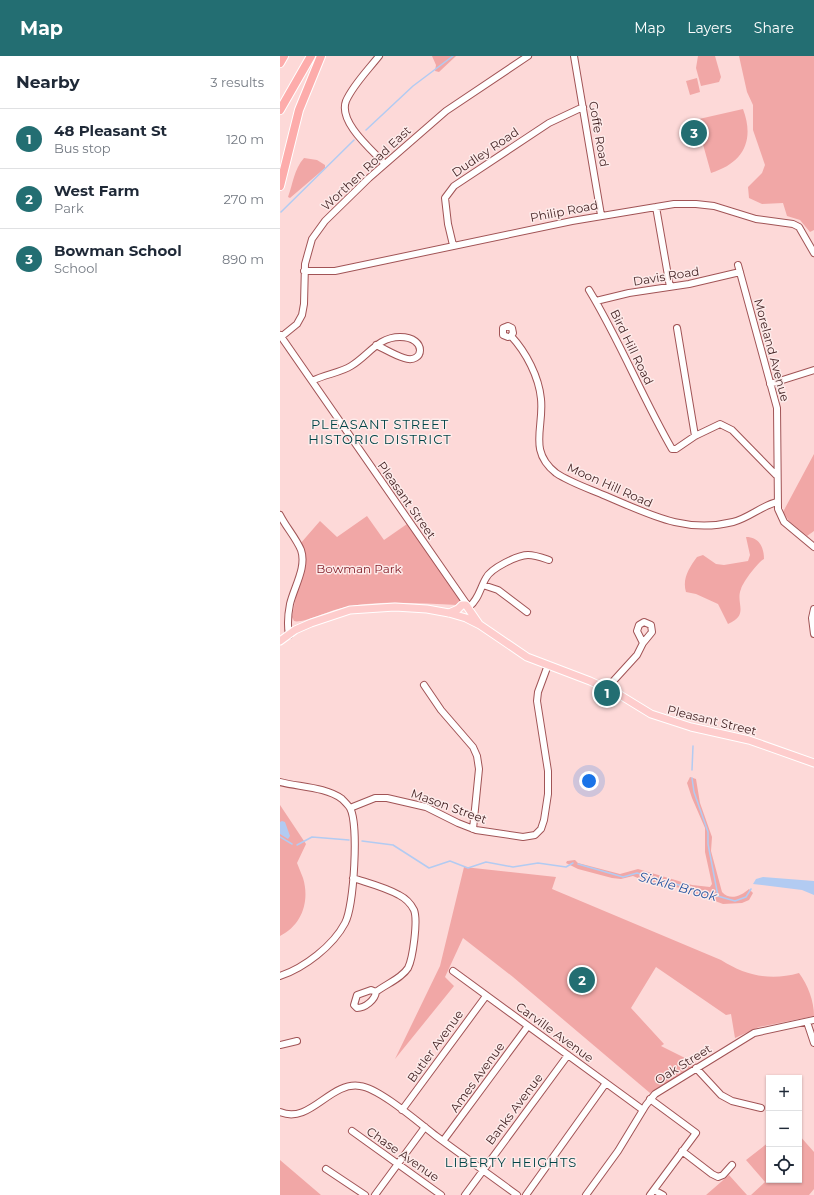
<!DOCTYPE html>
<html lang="en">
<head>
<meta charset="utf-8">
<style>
  body { margin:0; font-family:Montserrat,sans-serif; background:#f2f2f3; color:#1f2937 }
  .controls { position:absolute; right:12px; bottom:12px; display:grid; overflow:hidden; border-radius:0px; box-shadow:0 1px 3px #0004 }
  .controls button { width:36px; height:36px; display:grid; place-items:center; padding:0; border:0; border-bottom:1px solid #e0e1e3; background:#fff; color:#1f2937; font:20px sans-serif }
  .you { position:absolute; left:309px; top:725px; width:14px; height:14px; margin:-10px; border:3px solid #fff; border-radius:50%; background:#1a73e8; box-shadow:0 0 0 6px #1a73e833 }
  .badge { display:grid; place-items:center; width:26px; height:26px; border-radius:50%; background:#236e72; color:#fff; font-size:13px; font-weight:700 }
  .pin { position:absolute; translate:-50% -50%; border:2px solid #fff; box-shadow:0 1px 4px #0006 }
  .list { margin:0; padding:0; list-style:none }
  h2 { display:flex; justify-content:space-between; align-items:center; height:52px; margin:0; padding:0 16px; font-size:17px }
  h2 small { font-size:13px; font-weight:400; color:#747a83 }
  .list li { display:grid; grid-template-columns:26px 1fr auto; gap:12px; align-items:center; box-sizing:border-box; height:60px; padding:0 16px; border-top:1px solid #e0e1e3 }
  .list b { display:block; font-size:15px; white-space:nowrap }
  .list p { margin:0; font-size:13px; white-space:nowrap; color:#747a83 }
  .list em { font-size:13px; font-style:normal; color:#747a83 }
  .icon { flex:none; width:22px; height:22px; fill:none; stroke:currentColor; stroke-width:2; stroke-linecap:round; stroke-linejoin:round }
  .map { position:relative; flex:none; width:534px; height:1139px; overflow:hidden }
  header { display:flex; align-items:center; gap:24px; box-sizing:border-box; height:56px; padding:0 20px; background:#236e72; color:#fff }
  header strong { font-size:19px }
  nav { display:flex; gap:22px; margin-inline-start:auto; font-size:14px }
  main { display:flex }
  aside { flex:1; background:#fff }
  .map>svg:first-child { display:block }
  .green { fill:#f1a7a6 }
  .water { fill:#b2cbf2 }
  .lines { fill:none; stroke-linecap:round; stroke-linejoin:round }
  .stream { stroke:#b2cbf2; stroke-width:1.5 }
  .minor-casing { stroke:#a15456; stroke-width:8 }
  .major-casing { stroke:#fff; stroke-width:9 }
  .highway-casing { stroke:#fff; stroke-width:10 }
  .minor { stroke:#fff; stroke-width:6 }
  .major { stroke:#fecdcd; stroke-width:7 }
  .highway { stroke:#fdacab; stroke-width:8 }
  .labels { text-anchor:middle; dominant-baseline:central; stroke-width:3; stroke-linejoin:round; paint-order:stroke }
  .street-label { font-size:12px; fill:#401f20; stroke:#fdebea }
  .park-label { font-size:12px; fill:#86222c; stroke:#fdebea }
  .neighbourhood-label { font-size:13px; letter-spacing:1px; fill:#004447; stroke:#fdebea }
  .water-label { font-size:13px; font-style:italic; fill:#24539f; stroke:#fdebea }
</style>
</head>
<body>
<header>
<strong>Map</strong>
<nav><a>Map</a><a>Layers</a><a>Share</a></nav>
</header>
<main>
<aside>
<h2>Nearby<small>3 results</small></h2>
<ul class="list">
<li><span class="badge">1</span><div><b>48 Pleasant St</b><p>Bus stop</p></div><em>120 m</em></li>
<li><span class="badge">2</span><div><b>West Farm</b><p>Park</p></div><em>270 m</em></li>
<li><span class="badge">3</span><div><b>Bowman School</b><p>School</p></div><em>890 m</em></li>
</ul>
</aside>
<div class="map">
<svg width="534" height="1139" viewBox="0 0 534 1139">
  <rect width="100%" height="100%" fill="#fdd9d8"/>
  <path class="green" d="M152 0H176L159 16 155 15 156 9Z
    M418 0H435L441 21 439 26 421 30 416 12Z
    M459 0H534V174L530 176 520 164 507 160 503 147 482 148 469 142 468 131 482 117 485 109 473 74V49L467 36Z
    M417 22 420 36 410 39 406 25Z
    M463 53C475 85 463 107 431 117L417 67 419 63Z
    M24 102 37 104 45 109V112L10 142 8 141C13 128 14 113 24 102Z
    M534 398V475L527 480 509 465 503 456Z
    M87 460 104 484 127 468 180 543V547L178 549C138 548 97 543 58 553 49 555 21 568 14 565L12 561 24 498 20 488 40 465 57 481Z
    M466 481C479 481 484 491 484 503 478 506 463 526 461 533 455 547 470 559 448 568L438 548 416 538 406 536C402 523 409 512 417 501L423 499 436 508 444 509 468 505 470 499Z
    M410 721 416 723 420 747 432 781 431 795 442 836C450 845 461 840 469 833L473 837 469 844 462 847 443 848 400 832 365 825 353 820 341 823 332 822 298 813 286 807 287 805 295 804 298 807 340 818 358 813 412 829 430 831 432 828 425 796V772L412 742 407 727Z
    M0 749 26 788 17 807C19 812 21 817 23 822 30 845 22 869 0 880Z
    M184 811 276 821 272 833 441 904C466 920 491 925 519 917 528 929 534 945 534 960L479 971 455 982 451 958 446 959 376 911 351 952 384 988 381 990 417 1008 370 1037 233 921 183 882 165 921 174 930 115 1003 160 910Z
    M519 1079 534 1096V1133L529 1139H471L485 1126 466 1104 489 1086V1124H519Z
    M0 1104 41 1139H0Z
    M449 1119 467 1139H426Z"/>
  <path class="water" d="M2 765 5 766 10 780 8 783 0 778V766Z
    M483 821 534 825V839L522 834 473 828 476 823Z"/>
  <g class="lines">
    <path class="stream" d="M86 74 133 30 173 0
      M1 156 74 84
      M412 714 413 690
      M412 722 414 736 428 776V788L438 840
      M0 781 12 788
      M82 785 113 789 149 812 170 805 188 812 206 806 233 811 258 807 286 811 293 807
      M17 789 32 781 69 784
      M298 808 343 821 357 817 455 845 466 841 471 833"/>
    <defs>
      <path id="minor" d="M99 0C88 14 73 29 66 45 58 66 92 94 105 108
        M294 0 321 159
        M376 151 390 231
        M173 189 168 168 165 142 174 130 269 67 303 51
        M458 209 497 352 498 453 504 466 534 491
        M24 215H55L292 165 394 148H416L434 150 476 163 513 168 519 171 534 197
        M309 234C340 285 362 341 392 393H396L415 380 440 368 452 374 496 419
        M316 245 349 237 409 228 460 216
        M397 272 415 380
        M0 279 188 550
        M231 280 228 281 223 279V272L228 270 232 272 233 277 231 280C246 296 259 321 261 343 264 372 248 395 276 417 291 427 310 433 326 440 369 458 405 478 453 466 469 462 481 450 497 446
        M1 281 17 268 22 259 24 248 25 208 32 183 45 165 89 122 166 55 248 0
        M32 325C45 318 60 317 71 310 89 299 98 281 120 281 148 281 144 309 124 302 114 299 105 293 96 289
        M490 328 534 314
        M0 459C6 471 16 482 21 494 27 511 14 531 10 548 8 558 7 568 9 579
        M203 529 218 534 247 556
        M189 551C199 543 200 532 206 522 211 512 238 499 248 499 255 499 263 502 269 504
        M534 553 532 562 534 578
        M144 629 161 654 193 691 197 700 199 713 193 773
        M326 633 357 599 363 587 357 575 359 569 364 566 371 569 372 576 363 587
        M0 726C19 731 46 731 62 743 64 745 68 749 70 752 79 768 74 850 65 867 53 890 24 912 0 920
        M70 752 95 742H107L146 751 178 767 196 774 243 781 255 779 261 773 264 764 268 738V715L257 645 258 636 268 609
        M73 822C88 827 105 831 119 839 125 842 131 848 134 854 138 864 133 902 128 912 121 923 106 928 96 936L91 934 77 939 74 949 77 952C85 952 95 944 96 936
        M173 915 363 1054
        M527 966 534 987
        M0 989 17 985
        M416 1012 441 1039 452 1045 481 1052
        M122 1054 206 940
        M0 1056C30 1069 50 1025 80 1030 99 1032 139 1067 156 1080 183 1100 210 1119 237 1139
        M72 1075 161 1139
        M163 1085 248 970
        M402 1095 432 1118 438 1121 443 1119 452 1109
        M46 1113 85 1139
        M374 1134 383 1139
        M95 1139 145 1071
        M185 1139 288 999
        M246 1139 326 1027
        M306 1139 338 1095 366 1049 375 1038 474 977 534 964
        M370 1139 416 1077 370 1043"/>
      <path id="major" d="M169 557 178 553 182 549H186L199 568
        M0 585 15 574 31 567 70 554 115 551 147 553 169 557 186 562 200 569 247 601 310 625 340 639 371 658 411 671 469 684 534 707"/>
      <path id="highway" d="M0 7 4 0
        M0 54 31 0
        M0 130 19 54 41 0"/>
    </defs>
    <use href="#minor" class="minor-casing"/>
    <use href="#major" class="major-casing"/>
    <use href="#highway" class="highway-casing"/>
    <use href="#minor" class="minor"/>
    <use href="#major" class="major"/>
    <use href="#highway" class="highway"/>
  </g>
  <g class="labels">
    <g class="street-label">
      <text transform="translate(319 78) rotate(80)">Goffe Road</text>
      <text transform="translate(205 96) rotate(-34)">Dudley Road</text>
      <text transform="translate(86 112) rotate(-43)">Worthen Road East</text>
      <text transform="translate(284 155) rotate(-11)">Philip Road</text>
      <text transform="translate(386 220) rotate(-9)">Davis Road</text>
      <text transform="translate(352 291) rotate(64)">Bird Hill Road</text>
      <text transform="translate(492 294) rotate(75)">Moreland Avenue</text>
      <text transform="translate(330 429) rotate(24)">Moon Hill Road</text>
      <text transform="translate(127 444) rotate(55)">Pleasant Street</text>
      <text transform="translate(432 664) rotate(14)">Pleasant Street</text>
      <text transform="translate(169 750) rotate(20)">Mason Street</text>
      <text transform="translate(275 976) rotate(36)">Carville Avenue</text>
      <text transform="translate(155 990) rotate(-54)">Butler Avenue</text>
      <text transform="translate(403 1008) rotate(-32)">Oak Street</text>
      <text transform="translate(197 1021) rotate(-54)">Ames Avenue</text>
      <text transform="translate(234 1053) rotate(-53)">Banks Avenue</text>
      <text transform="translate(123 1098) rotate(35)">Chase Avenue</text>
    </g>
    <g class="park-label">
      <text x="79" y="512">Bowman Park</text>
    </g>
    <g class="neighbourhood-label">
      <text x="100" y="368">PLEASANT STREET<tspan x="100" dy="15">HISTORIC DISTRICT</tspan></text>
      <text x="231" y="1106">LIBERTY HEIGHTS</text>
    </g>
    <g class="water-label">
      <text transform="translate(398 830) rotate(15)">Sickle Brook</text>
    </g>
  </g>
</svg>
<div class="controls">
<button>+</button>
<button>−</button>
<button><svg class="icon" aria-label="locate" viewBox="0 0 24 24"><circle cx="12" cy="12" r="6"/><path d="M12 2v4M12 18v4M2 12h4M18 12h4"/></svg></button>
</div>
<div class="you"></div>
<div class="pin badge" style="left:327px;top:637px">1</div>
<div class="pin badge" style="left:302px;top:924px">2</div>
<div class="pin badge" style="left:414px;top:77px">3</div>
</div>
</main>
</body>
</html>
